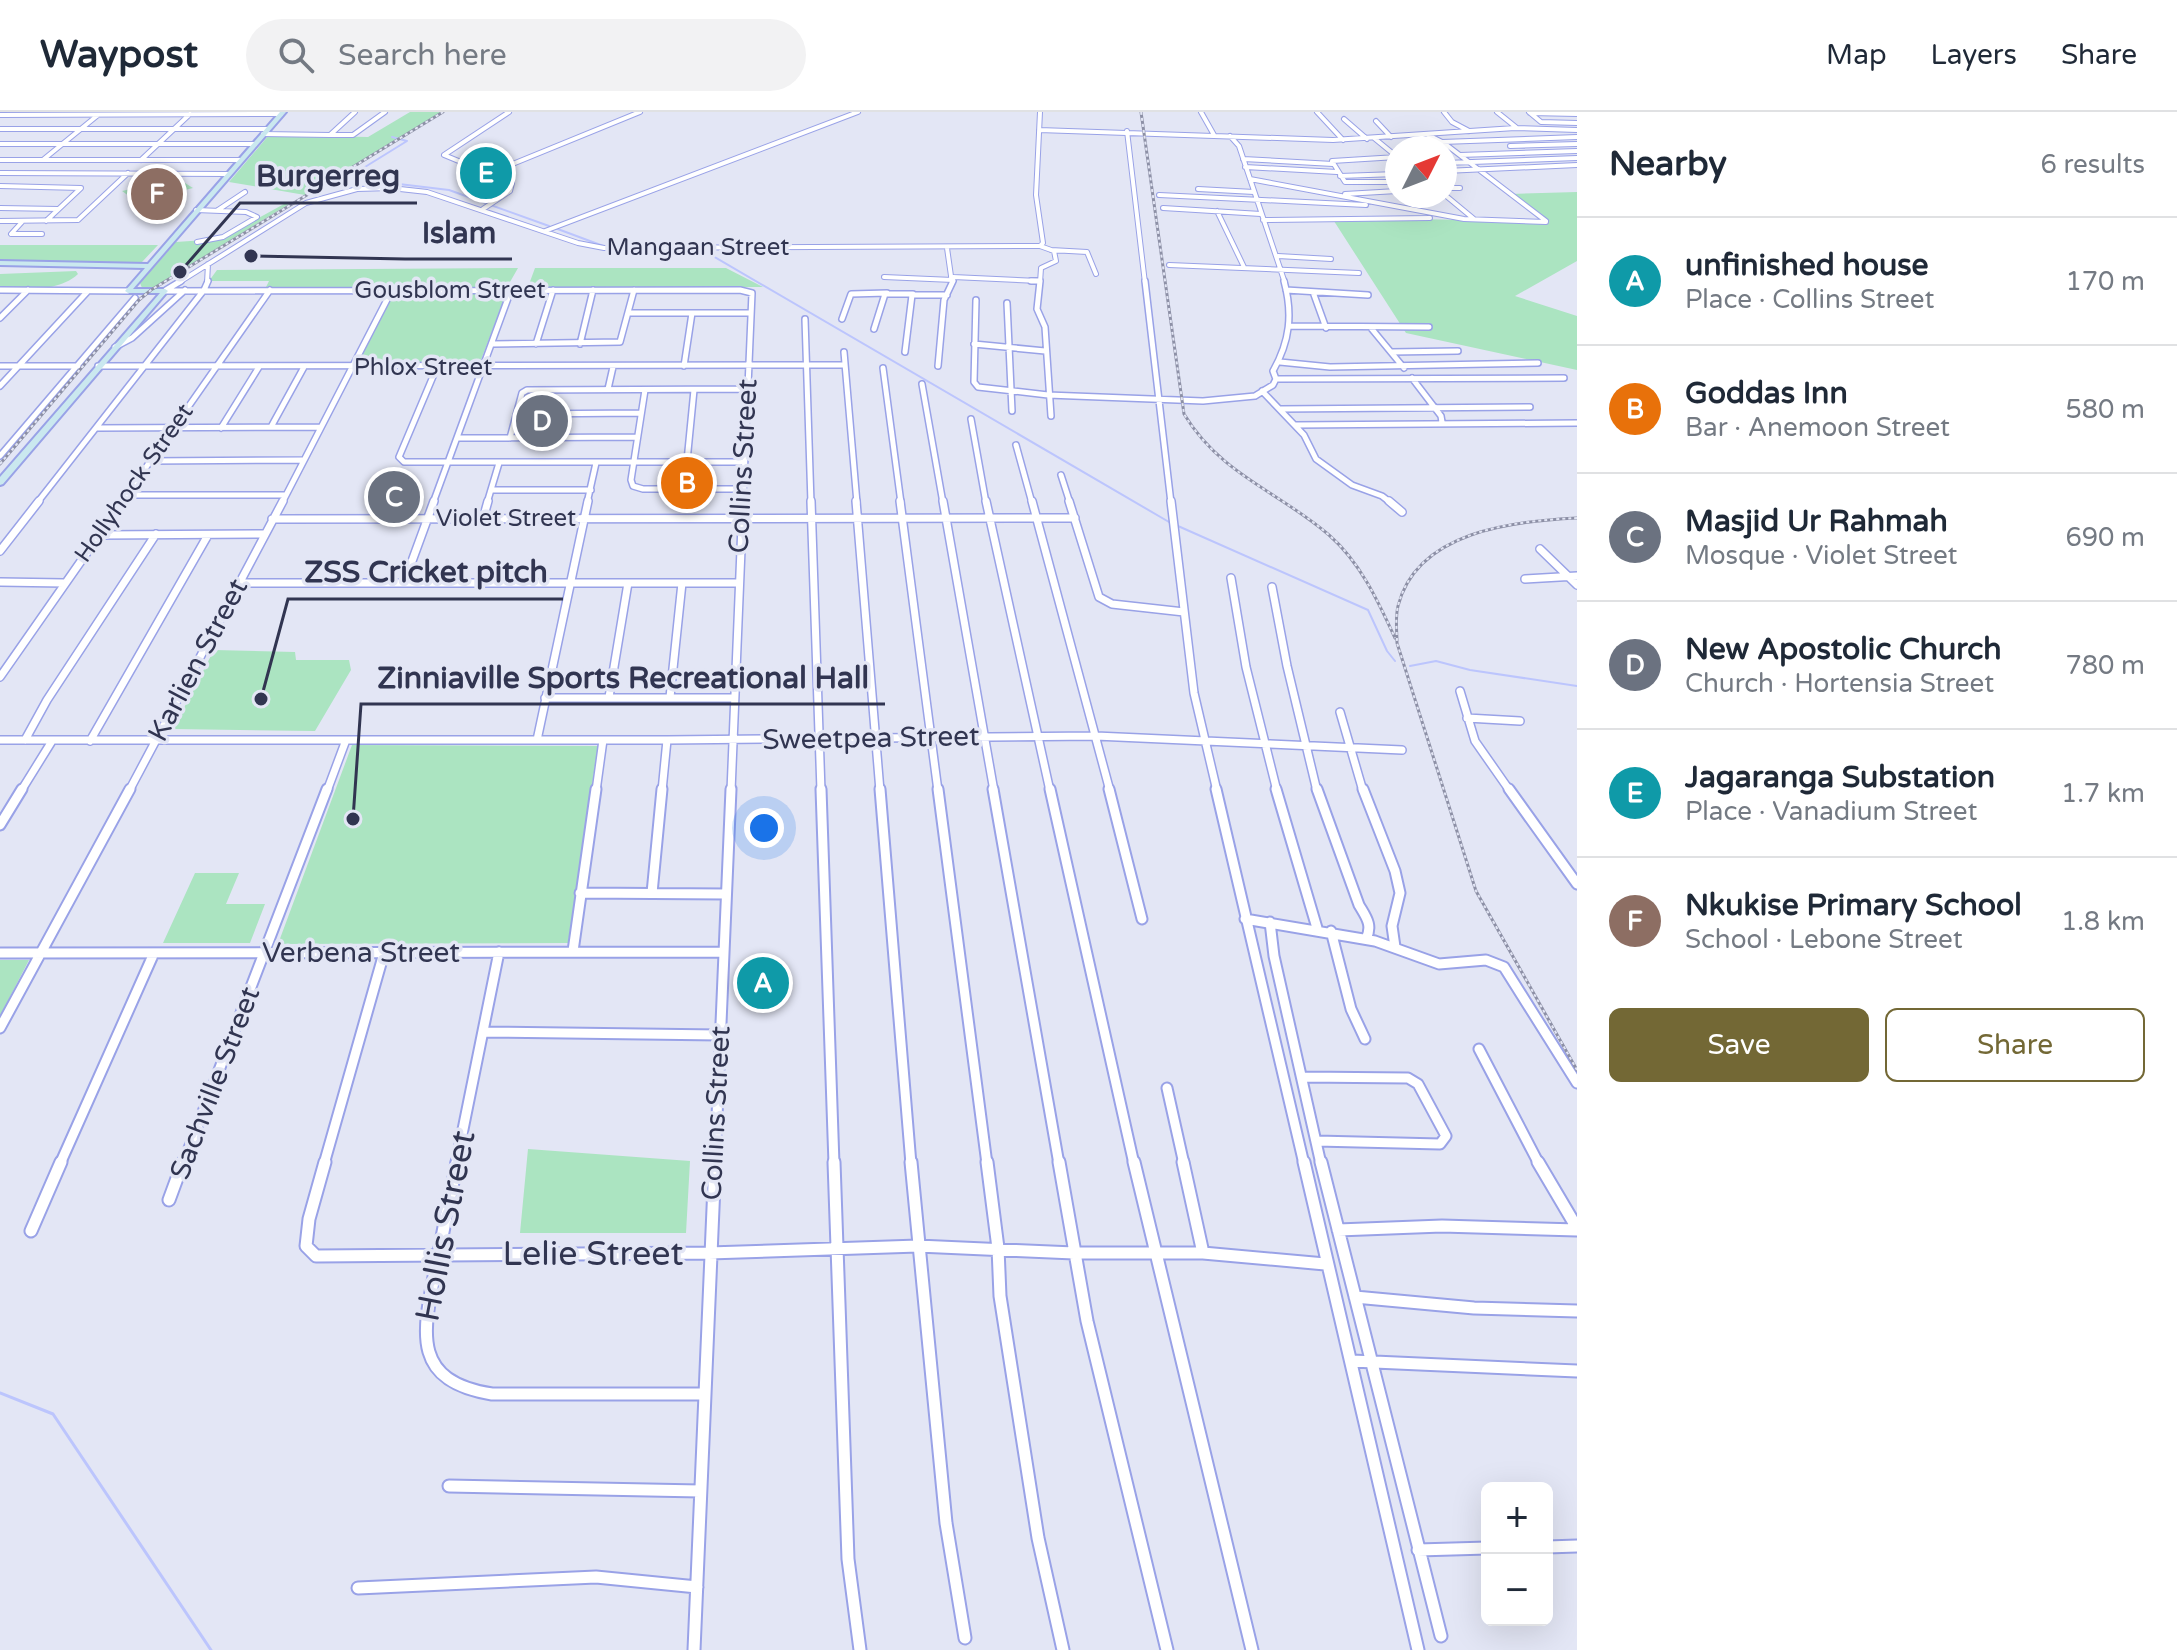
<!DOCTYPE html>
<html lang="en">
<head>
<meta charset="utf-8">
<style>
  body { margin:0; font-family:"Varela Round",sans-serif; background:#f2f2f3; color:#1f2937 }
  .controls { position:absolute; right:24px; bottom:24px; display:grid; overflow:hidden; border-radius:12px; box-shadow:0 8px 32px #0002 }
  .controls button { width:72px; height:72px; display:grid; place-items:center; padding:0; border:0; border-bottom:2px solid #e0e1e3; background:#fff; color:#1f2937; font:40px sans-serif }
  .compass { position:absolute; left:1385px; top:24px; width:72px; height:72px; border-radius:50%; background:#fff; box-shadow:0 8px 32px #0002; rotate:48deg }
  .you { position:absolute; left:764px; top:716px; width:28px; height:28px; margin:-20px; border:6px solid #fff; border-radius:50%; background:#1a73e8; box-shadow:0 0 0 12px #1a73e833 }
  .badge { display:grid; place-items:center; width:52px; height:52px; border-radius:50%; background:#736835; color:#fff; font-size:26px; font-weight:700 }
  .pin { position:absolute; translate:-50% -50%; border:4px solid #fff; box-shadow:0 2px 8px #0006 }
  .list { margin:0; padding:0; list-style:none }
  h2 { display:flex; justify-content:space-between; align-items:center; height:104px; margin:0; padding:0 32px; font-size:34px }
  h2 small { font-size:26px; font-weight:400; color:#747a83 }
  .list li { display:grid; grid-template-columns:52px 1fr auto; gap:24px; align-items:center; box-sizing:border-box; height:128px; padding:0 32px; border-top:2px solid #e0e1e3 }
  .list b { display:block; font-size:30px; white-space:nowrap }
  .list p { margin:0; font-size:26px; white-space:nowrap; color:#747a83 }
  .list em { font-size:26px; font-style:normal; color:#747a83 }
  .actions { display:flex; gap:16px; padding:24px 32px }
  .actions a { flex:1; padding:18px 0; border:2px solid #736835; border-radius:12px; text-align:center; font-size:28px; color:#736835 }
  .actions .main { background:#736835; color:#fff }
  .icon { flex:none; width:44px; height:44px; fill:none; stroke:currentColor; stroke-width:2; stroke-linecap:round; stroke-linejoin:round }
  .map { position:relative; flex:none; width:1577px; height:1538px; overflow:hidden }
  header { display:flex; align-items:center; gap:48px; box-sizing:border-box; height:112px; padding:0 40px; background:#fff; border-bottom:2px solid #e0e1e3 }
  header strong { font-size:38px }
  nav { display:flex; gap:44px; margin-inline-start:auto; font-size:28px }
  .search { width:560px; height:72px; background:#f2f2f3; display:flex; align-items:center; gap:20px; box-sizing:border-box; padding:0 28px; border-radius:44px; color:#747a83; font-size:30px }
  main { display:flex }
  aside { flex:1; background:#fff }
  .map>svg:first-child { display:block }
  .green { fill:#abe4c1 }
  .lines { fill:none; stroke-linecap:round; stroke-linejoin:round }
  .stream-far1 { stroke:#bcc5fd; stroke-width:2 }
  .stream { stroke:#bcc5fd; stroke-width:3 }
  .street-far4-casing { stroke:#99a2e7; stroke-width:6 }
  .street-far3-casing { stroke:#99a2e7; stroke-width:8 }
  .street-far2-casing { stroke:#99a2e7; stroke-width:10 }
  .street-far1-casing { stroke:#99a2e7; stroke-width:13 }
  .street-casing { stroke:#99a2e7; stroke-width:15 }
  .secondary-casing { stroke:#99a2e7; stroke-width:4 }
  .street-far4 { stroke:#fff; stroke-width:4 }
  .street-far3 { stroke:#fff; stroke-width:5 }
  .street-far2 { stroke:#fff; stroke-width:7 }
  .street-far1 { stroke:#fff; stroke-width:9 }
  .street { stroke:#fff; stroke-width:11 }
  .secondary { fill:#cae8ef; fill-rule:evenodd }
  .rail-casing { stroke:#8d90a6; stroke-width:3 }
  .rail { stroke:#e3e6f5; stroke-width:2; stroke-dasharray:3; stroke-linecap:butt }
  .labels { text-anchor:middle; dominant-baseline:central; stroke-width:7; stroke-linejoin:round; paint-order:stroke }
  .far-street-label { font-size:24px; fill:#313551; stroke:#e3e6f5 }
  .street-label { font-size:28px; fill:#313551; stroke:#e3e6f5 }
  .near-street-label { font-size:34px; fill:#313551; stroke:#e3e6f5 }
  .leader { fill:none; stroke:#313551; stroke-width:3 }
  .callout-dot { fill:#313551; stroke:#e3e6f5; stroke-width:3 }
  .callout-label { font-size:30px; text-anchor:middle; font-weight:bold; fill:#313551; stroke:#e3e6f5; stroke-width:7; stroke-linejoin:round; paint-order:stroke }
</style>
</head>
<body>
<header>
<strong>Waypost</strong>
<div class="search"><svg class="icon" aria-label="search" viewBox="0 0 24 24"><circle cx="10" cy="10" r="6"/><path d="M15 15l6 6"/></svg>Search here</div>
<nav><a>Map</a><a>Layers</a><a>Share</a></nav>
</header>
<main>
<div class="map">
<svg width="1577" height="1538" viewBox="0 0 1577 1538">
  <rect width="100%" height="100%" fill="#e3e6f5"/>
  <path class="green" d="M410 0H441L305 83 229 70 269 23 368 25Z
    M177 66 193 76 137 90 122 79Z
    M1577 80V149L1515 184 1577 204V258L1406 221 1332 106 1545 109 1510 82Z
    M284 92H289L153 176H142L140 171 176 130 220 127Z
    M0 133H158L142 150 135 152 0 149Z
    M518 156 510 170 502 175H266L269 169H209L217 158Z
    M535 156H726L763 175H528Z
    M76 159 78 162C59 180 25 177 0 177V162Z
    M394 180H507L479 253H355Z
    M214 538 295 540 296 548H349L351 558 315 619 173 617Z
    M352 633 598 634 568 831 278 832Z
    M195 761H239L226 792H265L250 831H163Z
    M0 848H29L0 904Z
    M528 1037 690 1049 686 1121H520Z"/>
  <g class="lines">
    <path class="stream-far1" d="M392 25 407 29 352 63 357 67 449 78 549 114
      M555 116 606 135
      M616 138 706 140 1169 410
      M1178 414 1368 498 1387 539 1395 549
      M1410 554 1436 549 1470 558 1577 574"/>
    <path class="stream" d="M0 1281 53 1302 211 1538"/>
    <defs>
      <path id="street-far4" d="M1040 0 1036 83 1043 131 1040 134
        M1201 0 1214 23
        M1317 0 1343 28
        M1444 0 1452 10 1469 19
        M1497 0 1517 16
        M1529 0 1541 10 1577 11
        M1530 1 1577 2
        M0 3 281 2
        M1344 7 1367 27
        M1376 9 1391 25
        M0 17H268
        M1039 18 1333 28 1515 16 1577 18
        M1127 19 1145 171
        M263 22 330 23 355 0
        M330 23H353L385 0
        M1428 23 1444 31 1546 109
        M1230 24 1239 34 1285 171
        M1374 26 1396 44
        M1442 30 1577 25
        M0 32H255
        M1510 34 1577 32
        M1460 43 1577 39
        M1397 45 1332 49 1345 70H1397
        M44 47 98 3
        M1243 47 1333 52
        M0 48H240
        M141 48 190 2
        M1445 51 1577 46
        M1245 55 1337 60
        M1445 59 1577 53
        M493 60 640 0
        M0 61 228 62
        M1340 64 1397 62
        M1250 67 1464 107 1546 110
        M0 74 81 76 46 109
        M1445 76H1460
        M1198 77 1254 80
        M1345 82 1397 79
        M1159 83 1366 93
        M1445 83 1474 107
        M0 96 58 97
        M1163 96 1261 102
        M483 97 510 79 512 71 444 43 509 0
        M196 98 246 100 257 105 223 125 197 130
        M218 98 245 80
        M1217 99 1244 155
        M1263 108 1430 106
        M0 109 78 108 128 61
        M22 110 11 122H42
        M545 119 858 0
        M947 136 952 171
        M1051 138 1087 140 1096 162
        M1278 144 1331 147
        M1169 153 1359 161
        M884 165 953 168
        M953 165 1039 169
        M178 171 306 91 357 77 391 76 427 80 578 131 604 136 1040 134 1054 139 1056 149 1041 156 1040 171
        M207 171 208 152"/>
      <path id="street-far3" d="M1031 169H1039
        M1040 169 1037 197 1045 215 1051 304
        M1145 169 1171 391
        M0 178 128 179
        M166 178 181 169
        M1286 178 1368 183
        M165 179 740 178 752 181 743 391
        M1313 180 1326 216
        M976 188 974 270 978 275 1048 283 1203 289 1255 284 1273 273 1276 267 1273 259C1290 229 1293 202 1284 169
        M1007 191 1012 299
        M630 201H751
        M0 206 28 178
        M805 207 811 391
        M842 207 851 182 887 181
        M1290 214 1429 215
        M1371 216 1404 256
        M874 217 885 182H913
        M492 232 620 230 634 178
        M536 232 553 178
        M580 232 593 178
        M974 232 1045 239
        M115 235 132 226 185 178
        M844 240 857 391
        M905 240 912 183H947
        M1391 240 1458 239
        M1280 250 1330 255 1538 251
        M0 254H78
        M98 254 844 253
        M684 254 692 201
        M938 254 944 188 953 169
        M437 255 399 345 404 350H743
        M883 256 901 391
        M1412 266 1441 304 1442 310
        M1276 267 1564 266
        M922 272 943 391
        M0 274 88 179
        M608 277 613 255
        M645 278 631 368 633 374 643 377H742
        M1262 279 1304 323 1316 347 1352 373 1382 384 1391 391
        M1280 297 1530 295
        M517 302 641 301
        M971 307 986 391
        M1295 313 1577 311
        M271 315 304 255
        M96 316 320 315
        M221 316 259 255
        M457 326 637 325
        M510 326 522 281 527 278 746 277
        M1016 333 1032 391
        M0 344 135 186
        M149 349 302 348
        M687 349 694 278
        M1061 363 1070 391
        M491 378H591
        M125 383H284
        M37 391 204 178 208 169
        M121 391 270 178
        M282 391 392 178
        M433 391 511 178
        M487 391 499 351
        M587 391 596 351"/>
      <path id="street-far2" d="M811 389 821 679
        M856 389 880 679
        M900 389 938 679
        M943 389 994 679
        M986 389 1050 679
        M1032 389 1110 679
        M1069 389 1099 485 1112 492 1184 500
        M1171 389 1194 581 1217 679
        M1389 389 1402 400
        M272 407 1075 406
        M483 407 488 389
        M100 423 264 422
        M1540 437 1577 473
        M0 439 39 389
        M1231 466 1246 555 1277 679
        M1525 467 1577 464
        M0 470 64 471
        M241 471H738
        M404 471 434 389
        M1272 475 1287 554 1317 679
        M0 565 123 389
        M1460 579 1475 629 1510 679
        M609 585 628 471
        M670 585 682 471
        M545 586H734
        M1340 600 1363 679
        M1467 606 1520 609
        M0 628H667L1096 624 1402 638
        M25 628 47 588 156 422
        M537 628 588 389
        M90 629 208 423
        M21 679 52 629
        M129 679 283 389
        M327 679 346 628
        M596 679 603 628
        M662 679 667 628
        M731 679 743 389"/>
      <path id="street-far1" d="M821 677 834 1052
        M880 677 911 1052
        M938 677 987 1052
        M993 677 1059 1052
        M1050 677 1134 1052
        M1109 677 1142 807
        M1216 677 1304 1052
        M1276 677 1317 816
        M1317 677 1359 793C1366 805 1373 813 1366 827
        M1363 677 1395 759 1400 781 1392 814 1395 835
        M1509 677 1577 772
        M0 713 22 677
        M580 781 726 782
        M652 781 662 677
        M1245 807 1375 829 1439 852 1486 848 1504 855 1577 971
        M1270 810 1274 844 1321 1052
        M1331 819 1351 897 1365 927
        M573 839 596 677
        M0 841 723 840
        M0 916 130 677
        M483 920 719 923
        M1479 937 1539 1052
        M1303 965 1408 966 1418 972 1446 1024 1440 1032 1317 1029
        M1167 976 1184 1052
        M60 1052 154 841
        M183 1052 327 677
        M324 1052 384 841
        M456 1052 499 840
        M715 1052 731 677"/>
      <path id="street" d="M325 1050 309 1107 306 1134 316 1144 709 1141 918 1134 1074 1141H1203L1325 1152
        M457 1050C450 1085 443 1120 436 1155 423 1219 410 1269 492 1282H704
        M834 1050 848 1447 860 1538
        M911 1050 946 1411 965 1526
        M987 1050 998 1136 1000 1184 1038 1426 1063 1538
        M1059 1050 1087 1209 1167 1538
        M1134 1050 1252 1538
        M1183 1050 1203 1141
        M1304 1050 1418 1538
        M1321 1050 1441 1524
        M1538 1050 1577 1116
        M169 1088 183 1050
        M1338 1118 1442 1114 1577 1118
        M31 1119 61 1050
        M1355 1185 1474 1196 1577 1199
        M1352 1249 1577 1259
        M449 1374 700 1379
        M1547 1435 1577 1434
        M1418 1438 1487 1436
        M358 1476 596 1465 697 1475
        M694 1538 715 1050"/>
      <path id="secondary" d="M280 0H286L133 177H165L168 179 167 180 3 372 0 373V365L160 181H128L125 179 145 156 0 153V149L148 152Z"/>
    </defs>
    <use href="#street-far4" class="street-far4-casing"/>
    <use href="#street-far3" class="street-far3-casing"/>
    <use href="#street-far2" class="street-far2-casing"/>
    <use href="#street-far1" class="street-far1-casing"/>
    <use href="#street" class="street-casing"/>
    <use href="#secondary" class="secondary-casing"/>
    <use href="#street-far4" class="street-far4"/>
    <use href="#street-far3" class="street-far3"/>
    <use href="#street-far2" class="street-far2"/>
    <use href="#street-far1" class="street-far1"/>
    <use href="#street" class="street"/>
    <use href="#secondary" class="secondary"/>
    <defs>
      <path id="rail" d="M1141 0 1184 302C1221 363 1278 379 1329 423 1360 450 1378 489 1395 526
        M0 352 139 188 151 178 443 0
        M1577 406C1514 409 1417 419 1398 494 1395 506 1397 519 1397 531L1476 779 1577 958"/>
    </defs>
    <use href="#rail" class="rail-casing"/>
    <use href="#rail" class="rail"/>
  </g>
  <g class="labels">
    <g class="far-street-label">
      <text x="698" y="135">Mangaan Street</text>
      <text x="450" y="178">Gousblom Street</text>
      <text x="423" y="255">Phlox Street</text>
      <text transform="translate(134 371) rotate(-55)">Hollyhock Street</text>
      <text x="506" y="406">Violet Street</text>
    </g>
    <g class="street-label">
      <text transform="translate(743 354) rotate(-87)">Collins Street</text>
      <text transform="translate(198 548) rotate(-62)">Karlien Street</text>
      <text transform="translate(871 626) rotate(-1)">Sweetpea Street</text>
      <text x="361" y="841">Verbena Street</text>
      <text transform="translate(215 971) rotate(-69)">Sachville Street</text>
      <text transform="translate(716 1001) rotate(-87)">Collins Street</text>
    </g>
    <g class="near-street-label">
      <text transform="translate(446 1114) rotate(-79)">Hollis Street</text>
      <text x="593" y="1142">Lelie Street</text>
    </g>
  </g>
  <path class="leader" d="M180 160L240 91H417M251 144L405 147H512M261 587L288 487H563M353 707L361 592H885"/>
  <g class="callout-dot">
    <circle cx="180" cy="160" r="8"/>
    <circle cx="251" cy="144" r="8"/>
    <circle cx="261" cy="587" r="8"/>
    <circle cx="353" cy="707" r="8"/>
  </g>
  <g class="callout-label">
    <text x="328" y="74">Burgerreg</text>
    <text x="459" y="131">Islam</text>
    <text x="426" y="470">ZSS Cricket pitch</text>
    <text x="623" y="576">Zinniaville Sports Recreational Hall</text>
  </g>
</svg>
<div class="controls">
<button>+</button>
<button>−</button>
</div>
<svg class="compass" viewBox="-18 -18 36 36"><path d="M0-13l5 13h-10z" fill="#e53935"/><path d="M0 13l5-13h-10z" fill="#747a83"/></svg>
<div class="you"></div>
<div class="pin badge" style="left:763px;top:871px;background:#0f9aa8">A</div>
<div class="pin badge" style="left:687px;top:371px;background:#e8710a">B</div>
<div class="pin badge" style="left:394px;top:385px;background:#6b7280">C</div>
<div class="pin badge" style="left:542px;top:309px;background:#6b7280">D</div>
<div class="pin badge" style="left:486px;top:61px;background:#0f9aa8">E</div>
<div class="pin badge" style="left:157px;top:82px;background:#8d6e63">F</div>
</div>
<aside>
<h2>Nearby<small>6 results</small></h2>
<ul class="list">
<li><span class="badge" style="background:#0f9aa8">A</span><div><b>unfinished house</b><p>Place · Collins Street</p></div><em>170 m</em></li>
<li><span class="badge" style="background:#e8710a">B</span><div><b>Goddas Inn</b><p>Bar · Anemoon Street</p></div><em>580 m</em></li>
<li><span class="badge" style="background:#6b7280">C</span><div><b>Masjid Ur Rahmah</b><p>Mosque · Violet Street</p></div><em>690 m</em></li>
<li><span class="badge" style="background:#6b7280">D</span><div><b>New Apostolic Church</b><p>Church · Hortensia Street</p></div><em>780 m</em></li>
<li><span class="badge" style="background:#0f9aa8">E</span><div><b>Jagaranga Substation</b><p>Place · Vanadium Street</p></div><em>1.7 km</em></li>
<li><span class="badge" style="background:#8d6e63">F</span><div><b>Nkukise Primary School</b><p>School · Lebone Street</p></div><em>1.8 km</em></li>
</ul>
<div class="actions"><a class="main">Save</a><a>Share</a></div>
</aside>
</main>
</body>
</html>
